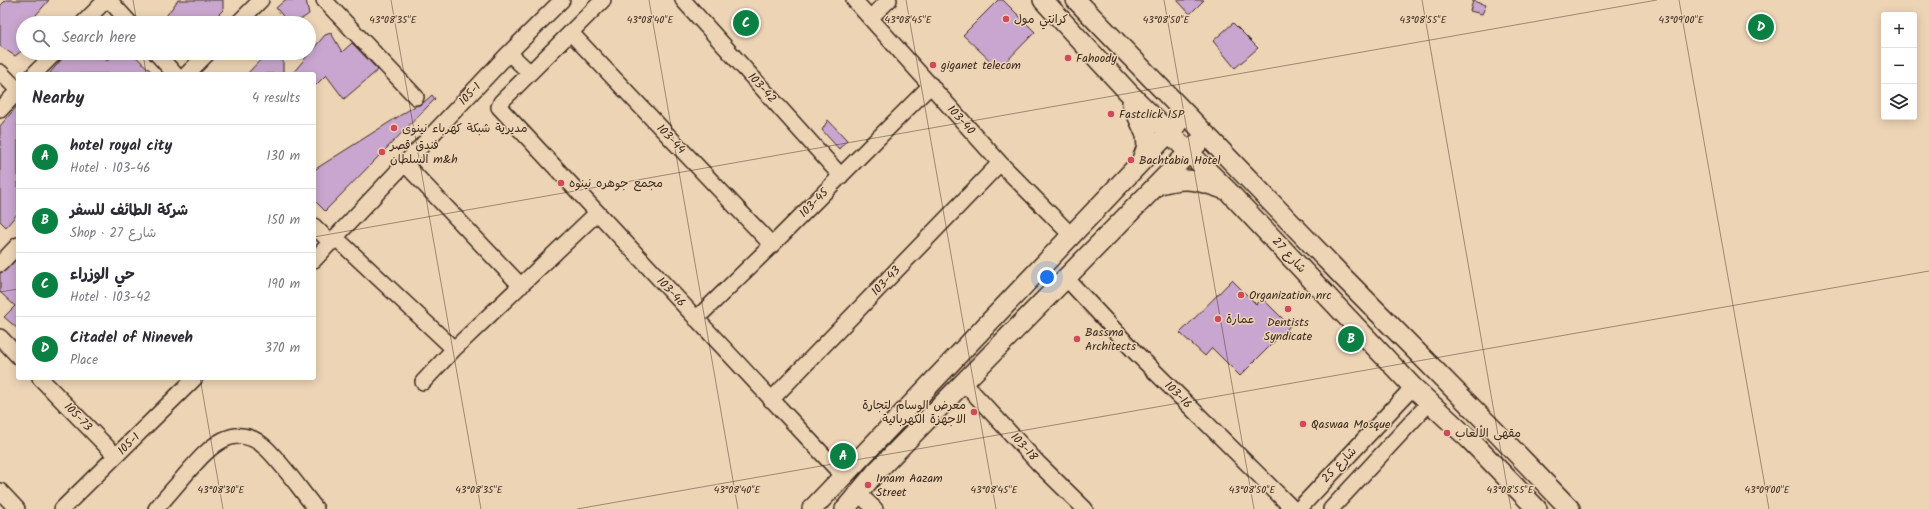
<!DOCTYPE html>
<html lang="en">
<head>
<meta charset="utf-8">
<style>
  body { margin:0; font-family:Kalam,"Playpen Sans Arabic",sans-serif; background:#f7f7f7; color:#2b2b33 }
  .controls { position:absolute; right:12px; top:12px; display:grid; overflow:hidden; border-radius:4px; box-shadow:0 2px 10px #0003 }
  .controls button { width:36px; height:36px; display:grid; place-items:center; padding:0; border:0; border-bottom:1px solid #e1e1e2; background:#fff; color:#2b2b33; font:20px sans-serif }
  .you { position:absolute; left:1047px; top:277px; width:14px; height:14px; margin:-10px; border:3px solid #fff; border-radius:50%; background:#1a73e8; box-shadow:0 0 0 6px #1a73e833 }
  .badge { display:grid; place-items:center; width:26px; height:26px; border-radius:50%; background:#0b8043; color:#fff; font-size:13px; font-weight:700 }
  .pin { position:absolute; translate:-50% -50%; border:2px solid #fff; box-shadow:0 1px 4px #0006 }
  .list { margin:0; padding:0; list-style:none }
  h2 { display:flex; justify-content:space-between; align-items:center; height:52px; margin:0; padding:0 16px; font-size:17px }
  h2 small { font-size:13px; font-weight:400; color:#7c7c81 }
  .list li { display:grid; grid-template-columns:26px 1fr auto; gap:12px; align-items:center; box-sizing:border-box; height:64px; padding:0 16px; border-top:1px solid #e1e1e2 }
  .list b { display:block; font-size:15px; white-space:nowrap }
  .list p { margin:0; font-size:13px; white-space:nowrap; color:#7c7c81 }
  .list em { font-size:13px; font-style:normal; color:#7c7c81 }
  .icon { flex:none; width:22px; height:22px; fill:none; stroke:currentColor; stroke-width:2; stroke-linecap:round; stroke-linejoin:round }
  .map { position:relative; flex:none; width:1929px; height:509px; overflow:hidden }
  .search { position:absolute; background:#fff; box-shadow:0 2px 10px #0003; left:16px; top:16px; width:300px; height:44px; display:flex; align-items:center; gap:10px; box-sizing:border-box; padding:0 14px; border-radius:22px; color:#7c7c81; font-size:15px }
  .panel { position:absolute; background:#fff; box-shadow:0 2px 10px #0003; left:16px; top:72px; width:300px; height:308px; border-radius:4px }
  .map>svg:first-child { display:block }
  .building { fill:#c9a6cf; stroke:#3b2a1e }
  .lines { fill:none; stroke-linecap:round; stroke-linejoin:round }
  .minor-casing { stroke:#3b2a1e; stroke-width:18 }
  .major-casing { stroke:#3b2a1e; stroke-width:22 }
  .minor { stroke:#edd4b5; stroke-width:15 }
  .major { stroke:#edd4b5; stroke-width:19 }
  .ticks { fill:none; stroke:#3b2a1e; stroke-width:1; stroke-opacity:0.45 }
  .poi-dot { fill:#d1495b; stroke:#edd4b5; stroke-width:1.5 }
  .labels { text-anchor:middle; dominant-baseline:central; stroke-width:3; stroke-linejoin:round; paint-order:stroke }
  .poi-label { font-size:12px; fill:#3b2a1e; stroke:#edd4b5; text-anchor:start }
  .street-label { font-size:12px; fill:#3b2a1e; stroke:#edd4b5 }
  .ticks-label { font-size:10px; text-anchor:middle; fill:#3b2a1e; stroke:#edd4b5; stroke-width:3; stroke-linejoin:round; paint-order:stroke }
</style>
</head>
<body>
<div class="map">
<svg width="1929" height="509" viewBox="0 0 1929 509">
  <rect width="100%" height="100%" fill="#edd4b5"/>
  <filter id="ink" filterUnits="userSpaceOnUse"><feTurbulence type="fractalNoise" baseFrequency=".025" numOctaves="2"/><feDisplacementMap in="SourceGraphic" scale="8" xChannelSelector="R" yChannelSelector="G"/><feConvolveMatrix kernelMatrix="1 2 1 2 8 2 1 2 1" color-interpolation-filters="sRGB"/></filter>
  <g filter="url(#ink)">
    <path class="building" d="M6 0H49L36 15 42 23H23V50L15 56 0 46V6Z
      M178 0H223V10L210 23H161Z
      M285 0H306L309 14 296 23H289L276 8Z
      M998 0H1003L1035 32 999 69 963 35Z
      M1177 0H1204L1190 14Z
      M1473 1 1486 5 1482 14 1470 11Z
      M1233 23 1258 48 1235 68 1213 41Z
      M331 33 342 52 352 43 378 70 344 99 326 75 314 87V74H292L325 35Z
      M67 53H100L107 61 118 53H132L154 74H49Z
      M267 53H276L283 58V74H247Z
      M432 95 435 99 325 211 314 200V170L415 106 422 104Z
      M18 105V213L6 227 0 221V126Z
      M828 120 847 140 839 149 822 130Z
      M18 258V329L4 317 15 306 0 292V273L6 270Z
      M1232 280 1256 304 1262 298 1290 326 1240 376 1212 348 1205 356 1180 333Z"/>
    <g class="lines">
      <defs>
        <path id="minor" d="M109 0 130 23
          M324 0 416 97
          M603 0 501 102 499 107 843 476
          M683 0 841 176
          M854 0 1000 163 1072 236
          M870 18 889 0
          M83 23 106 0
          M238 23 261 0
          M571 33 772 245
          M156 53 175 74
          M509 53 530 73
          M0 72 18 90
          M34 74 55 53
          M187 74 208 53
          M0 110 18 91
          M405 164 521 286
          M314 226 331 243
          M336 238 454 349
          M314 260 509 53 562 0
          M0 264 18 245
          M1067 279 1134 351 1293 509
          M696 319 772 245 931 85
          M0 337 18 356
          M40 378 116 456
          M423 382 454 349 597 213
          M964 383 1038 463 1085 509
          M771 400 1000 163
          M0 491 17 509
          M859 494 875 509
          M62 509 195 378
          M156 509C166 497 176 486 186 474 207 450 234 417 267 449 285 467 300 489 316 509
          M1299 509 1413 387
          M1331 509 1430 402"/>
        <path id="major" d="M1043 0 1128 92 1228 191 1413 387 1470 440 1537 509
          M1076 0 1345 279 1494 430 1570 509
          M1132 103 1146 135 1147 147 1141 162
          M1157 185C1184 177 1196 179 1223 189
          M812 509 1177 124
          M845 509 876 472 1198 143"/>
      </defs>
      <use href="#minor" class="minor-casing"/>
      <use href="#major" class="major-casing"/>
      <use href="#minor" class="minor"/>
      <use href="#major" class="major"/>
    </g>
  </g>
  <path class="ticks" d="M133 0 137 23M391 0 481 509M649 0 738 509M906 0 996 509M1164 0 1254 509M1422 0 1511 509M1679 0 1769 509M143 53 146 74M314 237 1657 0M0 292 18 289M200 378 223 509M577 509 1929 271"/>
  <g class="poi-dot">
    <circle cx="1006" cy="19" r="4"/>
    <circle cx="1068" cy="58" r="4"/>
    <circle cx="933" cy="65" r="4"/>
    <circle cx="1111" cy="114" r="4"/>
    <circle cx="394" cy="128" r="4"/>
    <circle cx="382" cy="152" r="4"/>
    <circle cx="1131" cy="160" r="4"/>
    <circle cx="561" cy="183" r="4"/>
    <circle cx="1241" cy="295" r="4"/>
    <circle cx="1288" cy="309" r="4"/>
    <circle cx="1218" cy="319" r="4"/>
    <circle cx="1077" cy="339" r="4"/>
    <circle cx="974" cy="412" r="4"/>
    <circle cx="1303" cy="424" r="4"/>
    <circle cx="1447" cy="433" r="4"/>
    <circle cx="868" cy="485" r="4"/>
  </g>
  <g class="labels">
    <g class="poi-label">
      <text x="1014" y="19">كرانتي مول</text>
      <text x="1076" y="58">Fahoody</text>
      <text x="941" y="65">giganet telecom</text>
      <text x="1119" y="114">Fastclick ISP</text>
      <text x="402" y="128">مديرية شبكة كهرباء نينوى</text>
      <text x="390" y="145">فندق قصر<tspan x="390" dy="14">السلطان m&amp;h</tspan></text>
      <text x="1139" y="160">Bachtabia Hotel</text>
      <text x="569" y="183">مجمع جوهره نينوه</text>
      <text x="1249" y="295">Organization nrc</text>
      <text x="1226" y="319">عمارة</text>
      <text x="1288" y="322" text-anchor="middle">Dentists<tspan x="1288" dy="14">Syndicate</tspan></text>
      <text x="1085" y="332">Bassma<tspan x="1085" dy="14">Architects</tspan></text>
      <text x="966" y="405" text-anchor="end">معرض الوسام لتجارة<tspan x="966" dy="14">الاجهزة الكهربائية</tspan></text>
      <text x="1311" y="424">Qaswaa Mosque</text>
      <text x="1455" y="433">مقهى الألعاب</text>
      <text x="876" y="478">Imam Aazam<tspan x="876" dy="14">Street</tspan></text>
    </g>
    <g class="street-label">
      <text transform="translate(762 88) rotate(48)">103-42</text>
      <text transform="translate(470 94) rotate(-47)">105-1</text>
      <text transform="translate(961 120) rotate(48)">103-40</text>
      <text transform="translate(671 139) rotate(46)">103-44</text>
      <text transform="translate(814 203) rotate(-45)">103-45</text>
      <text transform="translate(1289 255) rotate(47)">شارع 27</text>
      <text transform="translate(886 281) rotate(-46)">103-43</text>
      <text transform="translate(671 292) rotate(47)">103-46</text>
      <text transform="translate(1178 395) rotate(45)">103-16</text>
      <text transform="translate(78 417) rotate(46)">105-73</text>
      <text transform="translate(129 444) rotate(-45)">105-1</text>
      <text transform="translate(1024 447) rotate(47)">103-18</text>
      <text transform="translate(1339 465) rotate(-46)">شارع 25</text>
    </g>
  </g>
  <g class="ticks-label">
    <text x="393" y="23">43°08'35"E</text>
    <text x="650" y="23">43°08'40"E</text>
    <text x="908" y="23">43°08'45"E</text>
    <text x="1166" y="23">43°08'50"E</text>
    <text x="1423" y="23">43°08'55"E</text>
    <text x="1681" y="23">43°09'00"E</text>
    <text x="221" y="493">43°08'30"E</text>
    <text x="479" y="493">43°08'35"E</text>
    <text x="737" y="493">43°08'40"E</text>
    <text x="994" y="493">43°08'45"E</text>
    <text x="1252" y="493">43°08'50"E</text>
    <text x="1510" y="493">43°08'55"E</text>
    <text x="1767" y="493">43°09'00"E</text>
  </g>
</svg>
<div class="controls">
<button>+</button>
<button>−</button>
<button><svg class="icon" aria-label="layers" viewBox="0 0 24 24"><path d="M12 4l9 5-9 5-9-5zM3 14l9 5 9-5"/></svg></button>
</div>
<div class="you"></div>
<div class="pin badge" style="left:843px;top:456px">A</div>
<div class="pin badge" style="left:1351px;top:339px">B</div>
<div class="pin badge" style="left:746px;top:23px">C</div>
<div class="pin badge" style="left:1761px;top:27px">D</div>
<div class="search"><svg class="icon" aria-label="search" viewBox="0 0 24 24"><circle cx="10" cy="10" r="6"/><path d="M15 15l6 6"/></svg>Search here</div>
<section class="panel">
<h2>Nearby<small>4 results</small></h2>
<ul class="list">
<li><span class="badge">A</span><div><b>hotel royal city</b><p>Hotel · 103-46</p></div><em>130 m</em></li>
<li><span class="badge">B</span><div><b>شركة الطائف للسفر</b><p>Shop · شارع 27</p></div><em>150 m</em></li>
<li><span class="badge">C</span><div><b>حي الوزراء</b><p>Hotel · 103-42</p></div><em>190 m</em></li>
<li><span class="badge">D</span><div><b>Citadel of Nineveh</b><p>Place</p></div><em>370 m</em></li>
</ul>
</section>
</div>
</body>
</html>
